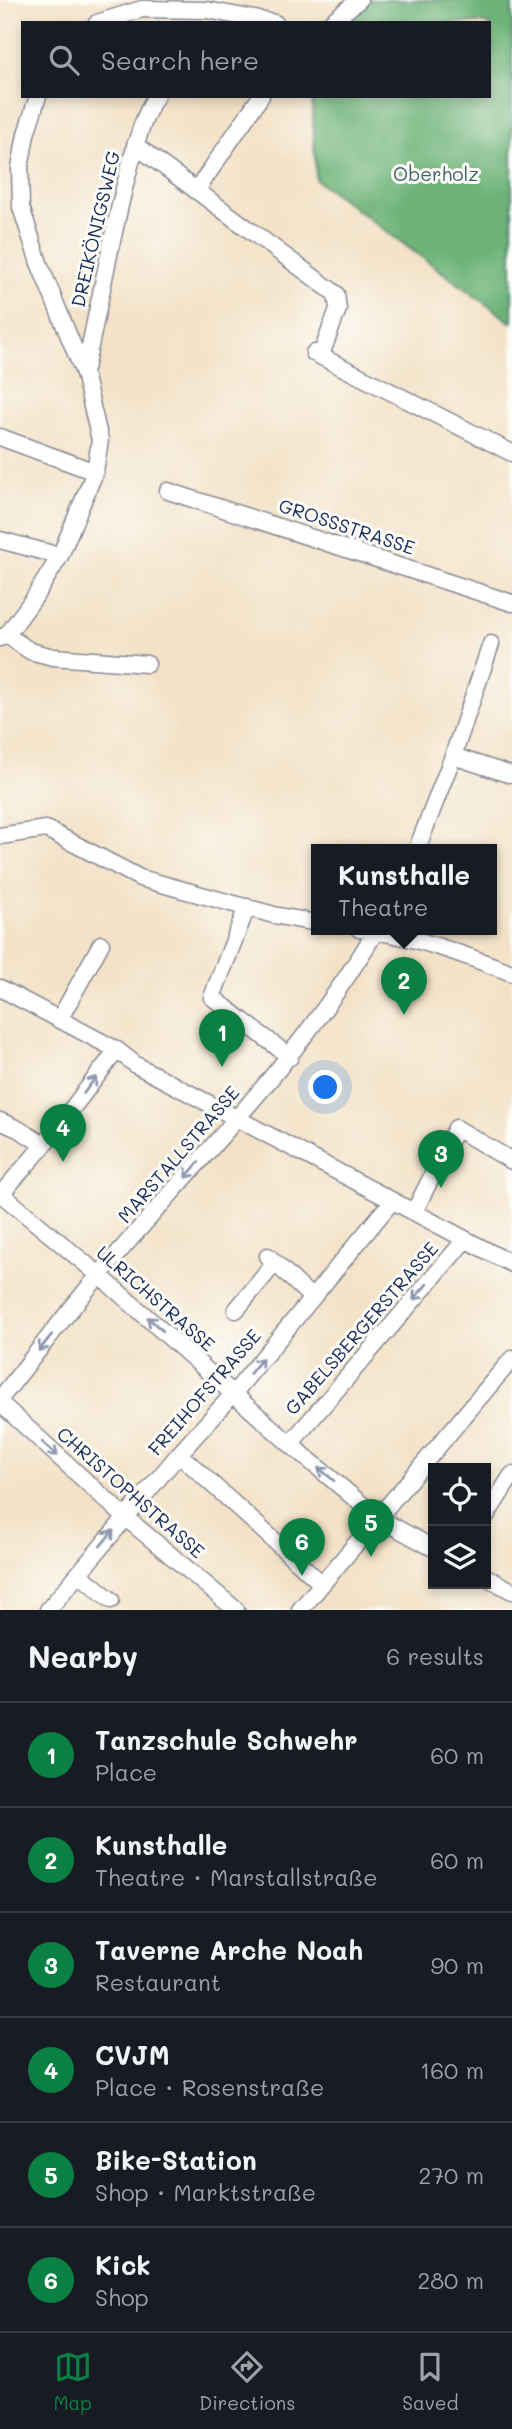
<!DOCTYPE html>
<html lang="en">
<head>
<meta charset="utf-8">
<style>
  body { margin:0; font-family:Mali,sans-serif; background:#20242c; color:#f1f3f6 }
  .controls { position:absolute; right:21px; bottom:21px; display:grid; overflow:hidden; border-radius:0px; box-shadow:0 4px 10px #0003 }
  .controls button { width:63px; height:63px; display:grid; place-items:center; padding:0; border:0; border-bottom:2px solid #363941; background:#171b24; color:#f1f3f6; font:35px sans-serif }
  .you { position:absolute; left:326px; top:1088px; width:24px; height:24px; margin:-18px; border:5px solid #fff; border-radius:50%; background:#1a73e8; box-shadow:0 0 0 10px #1a73e833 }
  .badge { display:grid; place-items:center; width:46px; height:46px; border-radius:50%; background:#0b8043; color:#fff; font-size:23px; font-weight:700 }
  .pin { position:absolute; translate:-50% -58px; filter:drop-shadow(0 2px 4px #0008) }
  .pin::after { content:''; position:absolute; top:37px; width:24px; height:21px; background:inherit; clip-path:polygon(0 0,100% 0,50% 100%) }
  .popup { position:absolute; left:311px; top:844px; width:186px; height:91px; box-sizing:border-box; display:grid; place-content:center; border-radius:0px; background:#171b24; filter:drop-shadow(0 2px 5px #0005); font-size:23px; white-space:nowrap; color:#9ea1a6 }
  .popup b { font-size:26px; color:#f1f3f6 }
  .popup::after { content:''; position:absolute; left:50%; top:100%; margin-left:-14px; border:14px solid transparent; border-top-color:#171b24 }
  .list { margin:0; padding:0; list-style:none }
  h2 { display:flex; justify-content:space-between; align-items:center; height:91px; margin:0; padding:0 28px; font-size:30px }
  h2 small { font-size:23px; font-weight:400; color:#9ea1a6 }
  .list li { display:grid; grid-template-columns:46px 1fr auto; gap:21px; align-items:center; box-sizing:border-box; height:105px; padding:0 28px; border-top:2px solid #363941 }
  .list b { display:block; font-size:26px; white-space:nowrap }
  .list p { margin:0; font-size:23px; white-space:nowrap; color:#9ea1a6 }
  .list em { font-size:23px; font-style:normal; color:#9ea1a6 }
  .icon { flex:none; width:38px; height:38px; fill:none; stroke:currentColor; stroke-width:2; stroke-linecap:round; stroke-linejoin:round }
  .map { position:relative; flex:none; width:512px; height:1610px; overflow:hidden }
  .search { position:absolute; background:#171b24; box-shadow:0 4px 10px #0003; left:21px; right:21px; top:21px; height:77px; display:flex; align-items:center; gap:18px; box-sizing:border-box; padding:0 24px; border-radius:0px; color:#9ea1a6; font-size:26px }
  .sheet { height:721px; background:#171b24 }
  nav { display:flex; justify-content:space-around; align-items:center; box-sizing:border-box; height:98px; border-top:2px solid #363941; background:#171b24; font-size:19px; color:#9ea1a6 }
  nav a { display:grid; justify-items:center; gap:4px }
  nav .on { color:#0b8043 }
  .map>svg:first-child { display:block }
  .forest { fill:#6db378; stroke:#44716b; stroke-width:2 }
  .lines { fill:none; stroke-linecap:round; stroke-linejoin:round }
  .minor-casing { stroke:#878892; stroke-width:19 }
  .minor { stroke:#fff; stroke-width:16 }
  .oneway { stroke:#8d97ae }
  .labels { text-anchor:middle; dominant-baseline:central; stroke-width:6; stroke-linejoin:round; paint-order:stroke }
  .park-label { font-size:19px; fill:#3b606c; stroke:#fdfcf7 }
  .street-label { font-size:19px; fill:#1b2f5e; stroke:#fdfcf7 }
</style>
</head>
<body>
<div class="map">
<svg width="512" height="1610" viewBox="0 0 512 1610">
  <rect width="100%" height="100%" fill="#fdfcf7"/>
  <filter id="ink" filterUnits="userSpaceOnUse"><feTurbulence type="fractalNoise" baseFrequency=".0143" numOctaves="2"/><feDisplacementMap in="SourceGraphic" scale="14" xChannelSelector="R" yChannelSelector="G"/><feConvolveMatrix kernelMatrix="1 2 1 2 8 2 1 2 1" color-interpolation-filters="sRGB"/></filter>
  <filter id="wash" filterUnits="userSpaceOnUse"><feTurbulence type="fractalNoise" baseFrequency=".00686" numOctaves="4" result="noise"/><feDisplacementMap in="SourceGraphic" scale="28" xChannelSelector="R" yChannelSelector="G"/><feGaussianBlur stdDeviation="1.57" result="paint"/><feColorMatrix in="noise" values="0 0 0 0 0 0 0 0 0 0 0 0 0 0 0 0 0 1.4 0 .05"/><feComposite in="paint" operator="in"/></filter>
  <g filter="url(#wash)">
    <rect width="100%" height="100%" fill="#f3e2c7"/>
    <path class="forest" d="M359 0H512V323L316 180 312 96H489V23H330Z"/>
  </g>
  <g filter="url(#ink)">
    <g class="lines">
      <defs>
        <path id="minor" d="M97 23 142 9 207 10 275 23
          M330 23 359 0
          M135 145 336 294 338 309 321 355
          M196 191 261 96
          M314 353 512 453
          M84 373C99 308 110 242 127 177 134 151 141 120 156 96
          M0 437 95 472
          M168 491 512 603
          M0 540 60 556
          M7 635 30 651 53 657 147 664
          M0 638 7 635 34 598 60 556 95 472 100 440 84 373 39 263 21 207 20 168 26 134 38 96
          M453 756 491 644
          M0 836 46 829 140 878 274 915 316 923
          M417 849 453 756 508 774
          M247 907 212 997 290 1057
          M359 929C409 934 465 955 512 973
          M0 988 117 1050 136 1065 512 1264
          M59 1020 101 944
          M0 1121 18 1129 44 1145
          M0 1193 99 1275 290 1444 378 1518 433 1548
          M0 1195 44 1145 117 1050
          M414 1212 456 1128 512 1161
          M268 1256 312 1298
          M236 1310 275 1263
          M0 1399C33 1358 65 1315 100 1274 196 1162 301 1058 377 929
          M0 1403 125 1517 236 1610
          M290 1444 465 1240
          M179 1454 322 1584
          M486 1516 512 1475
          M79 1574 111 1600
          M486 1577 512 1591
          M48 1610 179 1454 234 1393 392 1201
          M300 1610 512 1359"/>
      </defs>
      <use href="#minor" class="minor-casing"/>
      <use href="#minor" class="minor"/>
    </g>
    <defs><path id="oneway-shaft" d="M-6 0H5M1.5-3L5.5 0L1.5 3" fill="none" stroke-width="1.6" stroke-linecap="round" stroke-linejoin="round" transform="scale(1.75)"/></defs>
    <g class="oneway">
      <use href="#oneway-shaft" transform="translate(90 1085) rotate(-53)"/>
      <use href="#oneway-shaft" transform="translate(192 1170) rotate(131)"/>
      <use href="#oneway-shaft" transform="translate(420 1292) rotate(131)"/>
      <use href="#oneway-shaft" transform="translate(155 1324) rotate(-139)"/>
      <use href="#oneway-shaft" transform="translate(45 1343) rotate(129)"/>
      <use href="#oneway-shaft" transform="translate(256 1366) rotate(-51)"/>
      <use href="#oneway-shaft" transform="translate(50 1449) rotate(42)"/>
      <use href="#oneway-shaft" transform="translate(326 1474) rotate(-140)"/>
      <use href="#oneway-shaft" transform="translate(107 1538) rotate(-51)"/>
    </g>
  </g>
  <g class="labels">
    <g class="park-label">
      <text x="436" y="173">Oberholz</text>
    </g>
    <g class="street-label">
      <text transform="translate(95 229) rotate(-77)">DREIKÖNIGSWEG</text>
      <text transform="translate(347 526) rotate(18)">GROSSSTRASSE</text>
      <text transform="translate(178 1154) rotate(-49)">MARSTALLSTRASSE</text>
      <text transform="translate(156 1298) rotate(41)">ULRICHSTRASSE</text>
      <text transform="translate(361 1328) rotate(-49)">GABELSBERGERSTRASSE</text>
      <text transform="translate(204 1392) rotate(-49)">FREIHOFSTRASSE</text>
      <text transform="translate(131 1492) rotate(41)">CHRISTOPHSTRASSE</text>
    </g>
  </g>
</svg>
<div class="controls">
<button><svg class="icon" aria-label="locate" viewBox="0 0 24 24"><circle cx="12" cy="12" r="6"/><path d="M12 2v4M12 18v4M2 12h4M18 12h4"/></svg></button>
<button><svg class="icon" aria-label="layers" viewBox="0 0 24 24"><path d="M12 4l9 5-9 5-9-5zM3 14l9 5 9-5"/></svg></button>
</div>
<div class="you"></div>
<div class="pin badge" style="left:222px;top:1067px">1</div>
<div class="pin badge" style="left:404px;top:1015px">2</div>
<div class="popup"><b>Kunsthalle</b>Theatre</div>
<div class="pin badge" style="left:441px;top:1188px">3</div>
<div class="pin badge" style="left:63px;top:1162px">4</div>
<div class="pin badge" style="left:371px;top:1557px">5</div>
<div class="pin badge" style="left:302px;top:1576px">6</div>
<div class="search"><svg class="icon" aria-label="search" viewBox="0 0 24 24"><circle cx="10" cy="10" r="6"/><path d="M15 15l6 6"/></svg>Search here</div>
</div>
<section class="sheet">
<h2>Nearby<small>6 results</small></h2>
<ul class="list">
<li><span class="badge">1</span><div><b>Tanzschule Schwehr</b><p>Place</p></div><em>60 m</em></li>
<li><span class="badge">2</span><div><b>Kunsthalle</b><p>Theatre · Marstallstraße</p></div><em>60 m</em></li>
<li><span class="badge">3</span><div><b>Taverne Arche Noah</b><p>Restaurant</p></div><em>90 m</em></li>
<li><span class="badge">4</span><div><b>CVJM</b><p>Place · Rosenstraße</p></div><em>160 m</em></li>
<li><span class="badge">5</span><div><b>Bike-Station</b><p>Shop · Marktstraße</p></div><em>270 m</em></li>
<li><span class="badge">6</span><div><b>Kick</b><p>Shop</p></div><em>280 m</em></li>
</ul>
</section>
<nav>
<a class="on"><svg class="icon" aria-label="map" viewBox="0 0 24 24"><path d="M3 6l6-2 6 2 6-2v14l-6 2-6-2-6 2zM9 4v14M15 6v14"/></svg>Map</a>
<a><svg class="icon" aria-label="directions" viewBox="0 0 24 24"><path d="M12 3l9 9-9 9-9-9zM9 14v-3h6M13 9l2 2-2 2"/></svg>Directions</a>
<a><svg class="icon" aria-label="saved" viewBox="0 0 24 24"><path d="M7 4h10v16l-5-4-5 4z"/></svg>Saved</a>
</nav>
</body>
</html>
